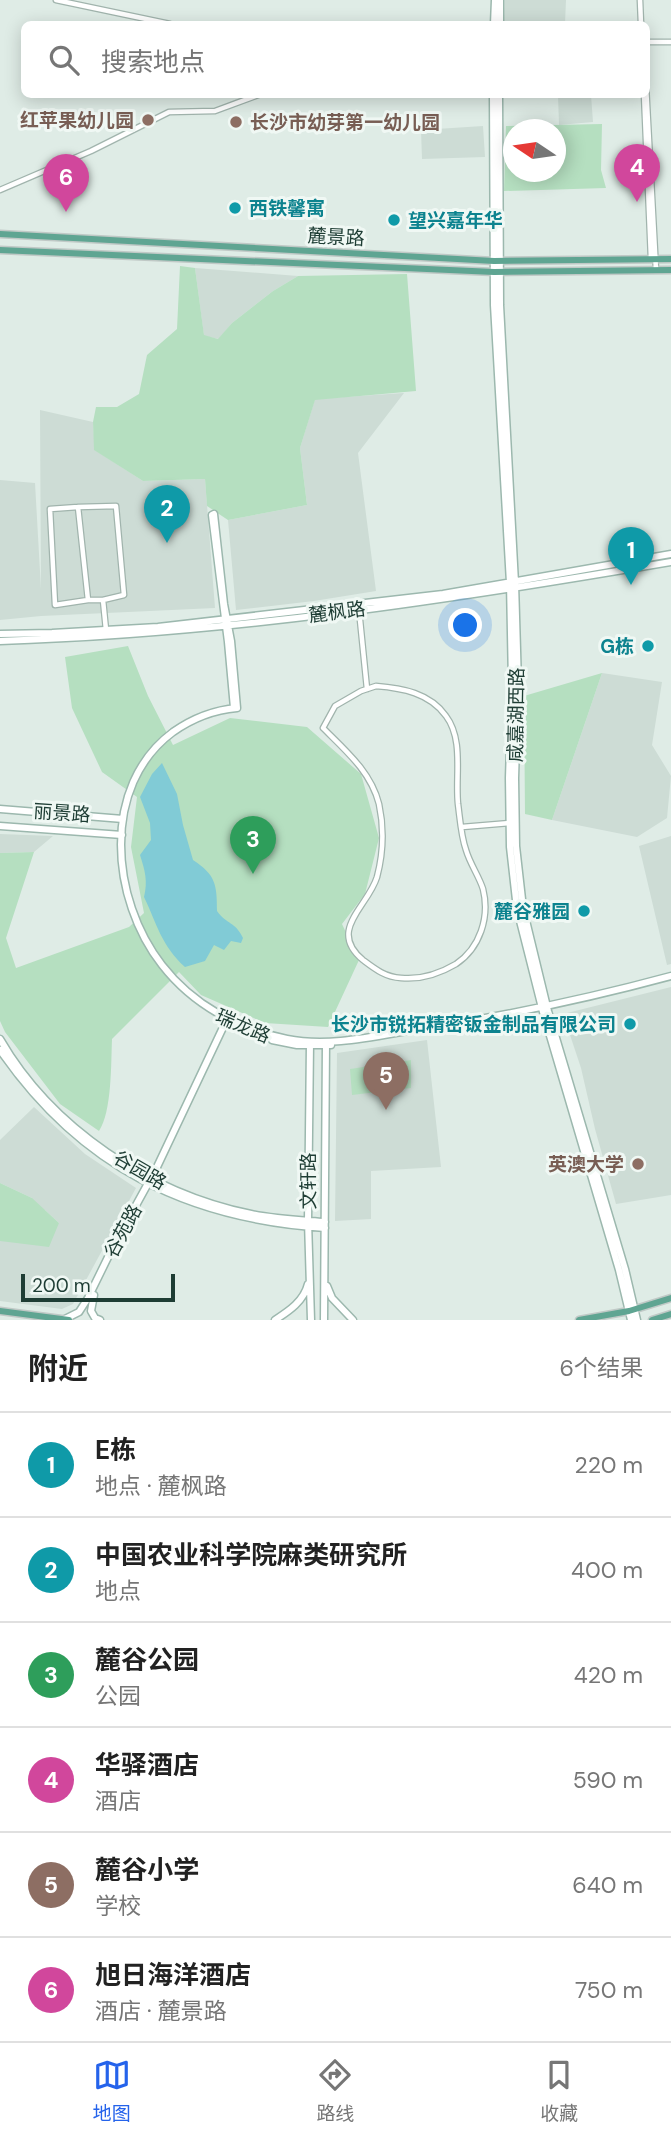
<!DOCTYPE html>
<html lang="zh">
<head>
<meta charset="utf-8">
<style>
  body { margin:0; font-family:"DM Sans","Noto Sans SC",sans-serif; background:#f6f6f6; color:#222 }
  .compass { position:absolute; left:503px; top:119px; width:63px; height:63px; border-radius:50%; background:#fff; box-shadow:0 4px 18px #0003; rotate:283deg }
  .scale { position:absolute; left:21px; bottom:18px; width:154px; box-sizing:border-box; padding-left:7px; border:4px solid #1e3d34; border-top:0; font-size:19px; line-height:24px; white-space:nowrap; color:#1e3d34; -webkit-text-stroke:5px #f0f8f4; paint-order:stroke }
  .you { position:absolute; left:466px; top:626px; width:24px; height:24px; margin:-18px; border:5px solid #fff; border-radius:50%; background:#1a73e8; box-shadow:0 0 0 10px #1a73e833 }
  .badge { display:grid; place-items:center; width:46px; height:46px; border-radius:50%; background:#2563eb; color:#fff; font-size:23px; font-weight:700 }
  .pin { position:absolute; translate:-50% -58px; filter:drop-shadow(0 2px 4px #0008) }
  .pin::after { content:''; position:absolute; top:37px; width:24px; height:21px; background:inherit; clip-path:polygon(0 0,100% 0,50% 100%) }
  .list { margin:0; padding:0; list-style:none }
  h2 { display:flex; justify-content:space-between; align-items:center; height:91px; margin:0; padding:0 28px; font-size:30px }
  h2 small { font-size:23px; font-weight:400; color:#767676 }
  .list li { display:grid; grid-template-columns:46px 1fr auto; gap:21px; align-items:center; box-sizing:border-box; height:105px; padding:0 28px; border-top:2px solid #e0e0e0 }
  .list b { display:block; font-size:26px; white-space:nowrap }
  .list p { margin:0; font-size:23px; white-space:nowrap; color:#767676 }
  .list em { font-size:23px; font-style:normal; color:#767676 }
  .icon { flex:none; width:38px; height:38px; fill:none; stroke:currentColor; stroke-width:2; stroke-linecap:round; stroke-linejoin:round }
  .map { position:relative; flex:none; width:671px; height:1320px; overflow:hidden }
  .search { position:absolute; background:#fff; box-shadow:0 4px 18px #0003; left:21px; right:21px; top:21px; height:77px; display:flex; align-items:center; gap:18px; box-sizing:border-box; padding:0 24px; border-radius:10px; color:#767676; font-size:26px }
  .sheet { height:721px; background:#fff }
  nav { display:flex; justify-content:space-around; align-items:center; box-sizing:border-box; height:98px; border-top:2px solid #e0e0e0; background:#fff; font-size:19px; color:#767676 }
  nav a { display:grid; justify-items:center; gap:4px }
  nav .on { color:#2563eb }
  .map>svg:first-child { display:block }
  .built { fill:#cddcd5 }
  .green { fill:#b5dfc0; fill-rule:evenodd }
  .water { fill:#81cbd6 }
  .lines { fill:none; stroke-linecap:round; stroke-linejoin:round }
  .street-casing { stroke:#a1b4ad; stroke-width:7 }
  .secondary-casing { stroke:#9cb8ae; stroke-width:9 }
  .primary-casing { stroke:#c0c9c6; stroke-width:9 }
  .street { stroke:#fff; stroke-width:4.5 }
  .secondary { stroke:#fff; stroke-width:6 }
  .primary { stroke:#5fa592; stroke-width:6 }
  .education-dot { fill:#8d6e63; stroke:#f0f8f4; stroke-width:2.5 }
  .culture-dot { fill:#0f9aa8; stroke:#f0f8f4; stroke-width:2.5 }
  .labels { text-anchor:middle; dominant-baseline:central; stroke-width:6; stroke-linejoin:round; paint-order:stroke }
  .education-label { font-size:19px; font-weight:bold; fill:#785e54; stroke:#f0f8f4; text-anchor:end }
  .culture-label { font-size:19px; font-weight:bold; fill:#0d838f; stroke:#f0f8f4; text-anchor:end }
  .street-label { font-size:19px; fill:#1e3d34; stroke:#f0f8f4 }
</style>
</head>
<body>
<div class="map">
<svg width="671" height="1320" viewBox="0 0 671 1320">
  <rect width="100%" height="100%" fill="#dfece6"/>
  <path class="built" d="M505 0H566L565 24H504Z
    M558 95H591L593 122 559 125Z
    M483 126 485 157 422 159 421 130Z
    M195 268 298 276 273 291 232 323 219 339 204 336Z
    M404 393 358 453 376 591 314 601 236 610 228 520 307 505 300 448 315 399Z
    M40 410 93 422 95 450 143 481 205 479 215 608 41 616 0 620V480L35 483 41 589Z
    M602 673 662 682 652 745 671 776 667 818 637 837 552 820Z
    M0 834 53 836 34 852 0 853Z
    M671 836V964L667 965 639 846Z
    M671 987V1195L616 1204 595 1129 581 1068 563 1014Z
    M427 1040 441 1167 371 1171V1219L335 1221 337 1053Z
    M34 1107 85 1154 136 1188 73 1304 62 1309 0 1301V1241H7L59 1223 45 1210 32 1209V1198L0 1183V1140Z"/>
  <path class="green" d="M602 124 601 170 606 188 504 191 506 126ZM514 130H556V172H514Z
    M180 266 195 268 204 335 218 339 232 323 273 291 298 276 407 274 416 391 315 400 300 448 307 505 228 520 207 506 205 479 143 481 94 450 93 422 96 407H117L139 394 147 355 177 329Z
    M128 646 148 696 173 745 230 718 307 727 361 774 379 838 365 894 342 924 359 960 328 1027 265 1023 201 995 179 972 112 1039C111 1063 112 1112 99 1131L60 1104 5 1032 0 1021V853L34 852 6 938 16 968 129 927 144 913 131 847 137 797 102 772 72 708 65 657Z
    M602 673 552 820 525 814 524 696Z
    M411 1060V1088L352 1095 350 1069Z
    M0 1183 32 1198 59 1223 49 1247 0 1241Z"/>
  <path class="water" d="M162 763 177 794 183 825 193 860C216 875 217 885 217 911 227 925 235 921 243 938L241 943 231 941 224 950 214 945 205 961 185 967C161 945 157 924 144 897 148 881 145 871 140 855L151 840 150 823 140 797 152 774Z"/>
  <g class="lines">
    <defs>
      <path id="street" d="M56 0 170 24
        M640 0 641 24
        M646 42H671
        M646 85 656 270
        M644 94 651 259
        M0 190 91 151 169 112 215 111 261 94
        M78 507 50 509 55 605 88 600
        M103 600H88L78 507 116 506 124 595 103 600 106 630
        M359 610 367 689
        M376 686C402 688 430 693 446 716 464 740 455 776 458 804 460 819 461 836 466 850 470 864 479 876 483 889 490 917 480 948 456 964 439 974 421 980 401 978 385 977 375 969 363 960 327 930 368 907 377 877 383 854 384 827 379 804 371 772 346 751 323 728L335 706 361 691Z
        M462 827 510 823"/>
      <path id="secondary" d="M494 24 495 0
        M500 24V0
        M493 94 494 305 510 583 512 684 509 778 510 847 517 909 543 1012 619 1270 631 1320
        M499 94 500 305 515 583 518 684 515 778 516 846 523 908 548 1011 625 1269 637 1320
        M0 634 52 633 158 627 443 594 671 554
        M0 641C225 634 449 600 671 562
        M234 708 228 642 212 515 214 514 224 604 231 641 237 708C213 710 193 718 173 732 100 786 111 900 162 965 193 1005 238 1029 287 1039 328 1047 371 1037 413 1030 500 1017 586 999 671 976
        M0 809 123 819
        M0 826 122 835
        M0 1039C52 1129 150 1193 251 1214 275 1219 300 1220 325 1222
        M272 1040 297 1045H331
        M310 1043 308 1221 311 1320
        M0 1050C80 1166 186 1219 325 1228
        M327 1286 332 1298 353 1320
        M94 1295 91 1311 95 1318 100 1320
        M65 1319 79 1312 88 1298 112 1249 157 1167 227 1019
        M275 1320C289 1311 304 1301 308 1284
        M324 1320 326 1042"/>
      <path id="primary" d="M0 234 494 261 671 259
        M0 250 494 272 671 270
        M0 1311 69 1320
        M579 1320 629 1311 671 1298
        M652 1320 671 1314"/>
    </defs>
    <use href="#street" class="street-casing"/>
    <use href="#secondary" class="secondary-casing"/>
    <use href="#primary" class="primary-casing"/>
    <use href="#street" class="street"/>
    <use href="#secondary" class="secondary"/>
    <use href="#primary" class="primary"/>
  </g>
  <g class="education-dot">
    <circle cx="148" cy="120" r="7"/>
    <circle cx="236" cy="122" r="7"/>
    <circle cx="638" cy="1164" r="7"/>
  </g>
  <g class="culture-dot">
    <circle cx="235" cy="208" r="7"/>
    <circle cx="394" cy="220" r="7"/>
    <circle cx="648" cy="646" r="7"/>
    <circle cx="584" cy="911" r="7"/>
    <circle cx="630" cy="1024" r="7"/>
  </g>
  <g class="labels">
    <g class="education-label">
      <text x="134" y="120">红苹果幼儿园</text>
      <text x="250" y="122" text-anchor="start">长沙市幼芽第一幼儿园</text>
      <text x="624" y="1164">英澳大学</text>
    </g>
    <g class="culture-label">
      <text x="249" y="208" text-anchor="start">西铁馨寓</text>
      <text x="408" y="220" text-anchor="start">望兴嘉年华</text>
      <text x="634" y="646">G栋</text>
      <text x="570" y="911">麓谷雅园</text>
      <text x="616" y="1024">长沙市锐拓精密钣金制品有限公司</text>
    </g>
    <g class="street-label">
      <text transform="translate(336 237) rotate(3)">麓景路</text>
      <text transform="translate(337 612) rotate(-7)">麓枫路</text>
      <text transform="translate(516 715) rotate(-89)">咸嘉湖西路</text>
      <text transform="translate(62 813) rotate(4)">丽景路</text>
      <text transform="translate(243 1026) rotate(23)">瑞龙路</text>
      <text transform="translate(140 1170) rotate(30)">谷园路</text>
      <text transform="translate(308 1181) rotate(-90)">文轩路</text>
      <text transform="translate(123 1231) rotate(-62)">谷苑路</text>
    </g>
  </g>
</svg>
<svg class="compass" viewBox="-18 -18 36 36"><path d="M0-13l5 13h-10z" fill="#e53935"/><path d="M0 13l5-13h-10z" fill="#767676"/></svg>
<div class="scale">200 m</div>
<div class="you"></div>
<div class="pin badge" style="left:631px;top:585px;background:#0f9aa8">1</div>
<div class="pin badge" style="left:167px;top:543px;background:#0f9aa8">2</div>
<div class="pin badge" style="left:253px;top:874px;background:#2e9e5b">3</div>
<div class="pin badge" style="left:637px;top:202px;background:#d1479c">4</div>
<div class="pin badge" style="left:386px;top:1110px;background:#8d6e63">5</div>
<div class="pin badge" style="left:66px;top:212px;background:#d1479c">6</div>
<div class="search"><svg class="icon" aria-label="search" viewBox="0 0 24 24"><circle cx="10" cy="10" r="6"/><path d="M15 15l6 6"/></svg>搜索地点</div>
</div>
<section class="sheet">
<h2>附近<small>6个结果</small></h2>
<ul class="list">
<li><span class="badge" style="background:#0f9aa8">1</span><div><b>E栋</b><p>地点 · 麓枫路</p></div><em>220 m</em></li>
<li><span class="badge" style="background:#0f9aa8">2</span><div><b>中国农业科学院麻类研究所</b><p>地点</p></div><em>400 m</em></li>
<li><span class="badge" style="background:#2e9e5b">3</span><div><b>麓谷公园</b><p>公园</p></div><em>420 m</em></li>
<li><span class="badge" style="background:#d1479c">4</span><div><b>华驿酒店</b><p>酒店</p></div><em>590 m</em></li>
<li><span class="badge" style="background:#8d6e63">5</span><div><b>麓谷小学</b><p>学校</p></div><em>640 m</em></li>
<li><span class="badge" style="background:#d1479c">6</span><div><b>旭日海洋酒店</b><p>酒店 · 麓景路</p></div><em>750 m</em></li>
</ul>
</section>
<nav>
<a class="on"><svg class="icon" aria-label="map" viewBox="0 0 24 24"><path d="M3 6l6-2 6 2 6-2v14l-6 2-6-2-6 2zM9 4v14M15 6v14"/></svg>地图</a>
<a><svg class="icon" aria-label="directions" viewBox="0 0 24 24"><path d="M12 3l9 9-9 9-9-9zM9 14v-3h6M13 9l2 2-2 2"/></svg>路线</a>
<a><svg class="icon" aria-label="saved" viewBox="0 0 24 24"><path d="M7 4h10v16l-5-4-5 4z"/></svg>收藏</a>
</nav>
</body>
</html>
